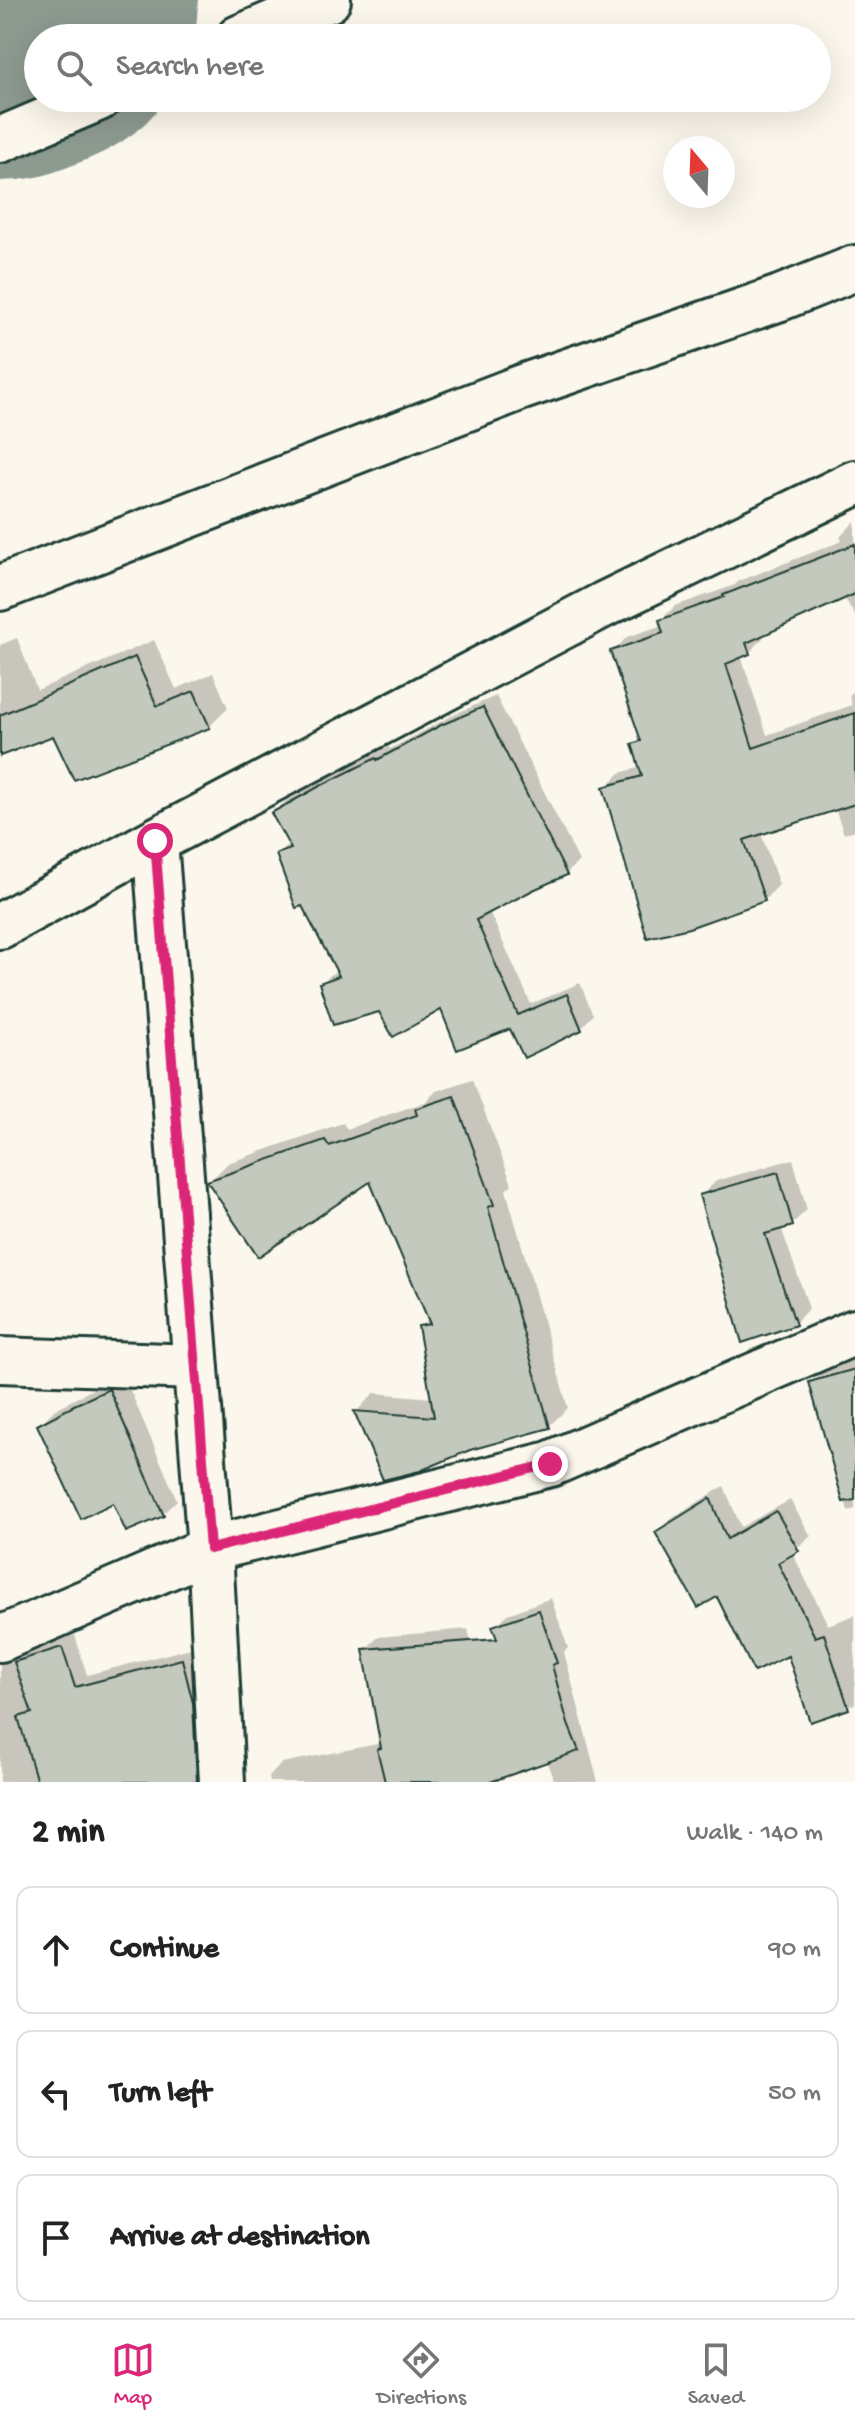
<!DOCTYPE html>
<html lang="en">
<head>
<meta charset="utf-8">
<style>
  body { margin:0; font-family:"Gochi Hand",sans-serif; background:#f6f6f6; color:#222 }
  .compass { position:absolute; left:663px; top:136px; width:72px; height:72px; border-radius:50%; background:#fff; box-shadow:0 8px 32px #0002; rotate:341deg }
  .stop { position:absolute; width:24px; height:24px; margin:-18px; border:6px solid #db2777; border-radius:50%; background:#fff }
  .stop.end { background:#db2777; border-color:#fff; box-shadow:0 2px 8px #0008 }
  .list { margin:0; padding:0; list-style:none }
  h2 { display:flex; justify-content:space-between; align-items:center; height:104px; margin:0; padding:0 32px; font-size:34px }
  h2 small { font-size:26px; font-weight:400; color:#767676 }
  .list li { display:grid; grid-template-columns:52px 1fr auto; gap:24px; align-items:center; box-sizing:border-box; height:128px; margin:0 16px 16px; padding:0 16px; border:2px solid #e0e0e0; border-radius:16px }
  .list b { display:block; font-size:30px; white-space:nowrap }
  .list em { font-size:26px; font-style:normal; color:#767676 }
  .icon { flex:none; width:44px; height:44px; fill:none; stroke:currentColor; stroke-width:2; stroke-linecap:round; stroke-linejoin:round }
  .map { position:relative; flex:none; width:855px; height:1782px; overflow:hidden }
  .search { position:absolute; background:#fff; box-shadow:0 8px 32px #0002; left:24px; right:24px; top:24px; height:88px; display:flex; align-items:center; gap:20px; box-sizing:border-box; padding:0 28px; border-radius:44px; color:#767676; font-size:30px }
  .sheet { height:536px; background:#fff }
  nav { display:flex; justify-content:space-around; align-items:center; box-sizing:border-box; height:112px; border-top:2px solid #e0e0e0; background:#fff; font-size:22px; color:#767676 }
  nav a { display:grid; justify-items:center; gap:4px }
  nav .on { color:#db2777 }
  .map>svg:first-child { display:block }
  .shadow { fill:#0003 }
  .lines { fill:none; stroke-linecap:round; stroke-linejoin:round }
  .runway { stroke:#8d9a90; stroke-width:340 }
  .building { fill:#c4c9be; stroke:#1f3d34; stroke-width:2 }
  .minor-casing { stroke:#1f3d34; stroke-width:50 }
  .minor { stroke:#fbf7ec; stroke-width:44 }
  .route { stroke:#db2777; stroke-width:10 }
</style>
</head>
<body>
<div class="map">
<svg width="855" height="1782" viewBox="0 0 855 1782">
  <rect width="100%" height="100%" fill="#fbf7ec"/>
  <filter id="ink" filterUnits="userSpaceOnUse"><feTurbulence type="fractalNoise" baseFrequency=".0125" numOctaves="2"/><feDisplacementMap in="SourceGraphic" scale="16" xChannelSelector="R" yChannelSelector="G"/><feConvolveMatrix kernelMatrix="1 2 1 2 8 2 1 2 1" color-interpolation-filters="sRGB"/></filter>
  <g filter="url(#ink)">
    <path class="shadow" d="M855 521V616L844 597 762 634 763 638 749 653 741 656 767 735 852 705 849 696 855 689V830L844 834 835 809 761 833 779 885 764 900 605 788 620 773 641 767 634 744 642 736 613 652 627 637 663 625 661 620 675 606 735 585 739 581 842 541 840 537Z
      M17 638 37 690 154 640 176 689 213 673 228 708 209 727 54 733 0 754V645Z
      M496 696 579 861 566 874 489 911 531 1004 580 983 593 1015 581 1028 511 1026 442 1007 321 983 338 969 279 854 290 843 274 813 286 801 335 773 389 747 390 749 457 713Z
      M472 1079 512 1184 506 1190 568 1408 549 1426 469 1448 356 1412 374 1393 433 1398 420 1327 430 1317 371 1179 210 1181 228 1163 343 1123 347 1129 425 1102 436 1091Z
      M793 1159 807 1210 792 1224 781 1227 809 1308 795 1323 701 1196 716 1181Z
      M855 1359V1509L848 1511 812 1382 828 1366Z
      M124 1376 177 1500 163 1514 114 1501 40 1425 54 1410 89 1391Z
      M724 1486 741 1527 790 1500 811 1536 792 1552 828 1625 855 1615V1704L811 1720 789 1653 658 1533 671 1519Z
      M551 1598 568 1648 564 1652 598 1782H555L494 1640 498 1635 495 1626 508 1614Z
      M468 1629 499 1782H270L269 1777 282 1763 382 1743 365 1650 378 1637Z
      M75 1635 87 1675 195 1647 209 1761 199 1771 202 1782H0V1658Z"/>
    <g class="lines">
      <path class="runway" d="M0 11 28 0"/>
    </g>
    <path class="building" d="M855 544V594L746 643 750 654 726 664 753 748 855 713V804L744 840 765 901 689 928 647 938 603 787 642 776 632 744 641 741 610 651 663 633 659 620 724 597 723 595Z
      M135 657 157 706 194 691 210 728 74 780 53 736 0 756V715Z
      M483 707 567 875 533 890 476 920 518 1015 567 994 582 1030 524 1058 510 1029 457 1050 441 1010 393 1037 379 1012 333 1025 319 983 339 976 302 906 296 908 276 854 291 849 271 813 320 786 376 758 377 760 441 725Z
      M454 1096 494 1205 488 1207 550 1428 470 1450 420 1471 383 1480 354 1411 434 1417 418 1326 430 1324 370 1182 258 1257 207 1181 325 1140 329 1146 417 1115 415 1109Z
      M778 1172 793 1226 765 1234 796 1325 742 1343 699 1195Z
      M855 1369V1500L843 1502 809 1382Z
      M109 1389 164 1516 126 1532 113 1503 81 1519 37 1425 72 1407V1406Z
      M710 1498 727 1539 776 1511 799 1551 778 1563 815 1637 824 1634 849 1709 810 1722 788 1656 754 1672 717 1597 698 1608 655 1532Z
      M539 1610 557 1663 552 1665 568 1724 579 1751 490 1782H385L377 1749 381 1748 363 1649 497 1639 492 1626Z
      M62 1647 75 1687 182 1659 193 1703 197 1782H37L18 1717 32 1713 14 1662Z"/>
    <g class="lines">
      <defs>
        <path id="minor" d="M239 38 328 0
          M0 140 99 98
          M0 588 522 387 780 298 855 268
          M155 841 210 1549 222 1782
          M0 926 155 841 605 604 855 483
          M0 1360 196 1367
          M0 1639 210 1549 550 1464 855 1332"/>
      </defs>
      <use href="#minor" class="minor-casing"/>
      <use href="#minor" class="minor"/>
    </g>
  </g>
  <g class="lines" filter="url(#ink)">
    <path class="route" d="M155 841 210 1549 550 1464"/>
  </g>
</svg>
<svg class="compass" viewBox="-18 -18 36 36"><path d="M0-13l5 13h-10z" fill="#e53935"/><path d="M0 13l5-13h-10z" fill="#767676"/></svg>
<div class="stop" style="left:155px;top:841px"></div>
<div class="stop end" style="left:550px;top:1464px"></div>
<div class="search"><svg class="icon" aria-label="search" viewBox="0 0 24 24"><circle cx="10" cy="10" r="6"/><path d="M15 15l6 6"/></svg>Search here</div>
</div>
<section class="sheet">
<h2>2 min<small>Walk · 140 m</small></h2>
<ul class="list">
<li><svg class="icon" aria-label="ahead" viewBox="0 0 24 24"><path d="M12 20V5M6 11l6-6 6 6"/></svg><div><b>Continue</b></div><em>90 m</em></li>
<li><svg class="icon" aria-label="left" viewBox="0 0 24 24"><path d="M17 20v-9H6M10 6l-5 5 5 5"/></svg><div><b>Turn left</b></div><em>50 m</em></li>
<li><svg class="icon" aria-label="arrive" viewBox="0 0 24 24"><path d="M6 21V4h12l-3 4 3 4H6"/></svg><div><b>Arrive at destination</b></div></li>
</ul>
</section>
<nav>
<a class="on"><svg class="icon" aria-label="map" viewBox="0 0 24 24"><path d="M3 6l6-2 6 2 6-2v14l-6 2-6-2-6 2zM9 4v14M15 6v14"/></svg>Map</a>
<a><svg class="icon" aria-label="directions" viewBox="0 0 24 24"><path d="M12 3l9 9-9 9-9-9zM9 14v-3h6M13 9l2 2-2 2"/></svg>Directions</a>
<a><svg class="icon" aria-label="saved" viewBox="0 0 24 24"><path d="M7 4h10v16l-5-4-5 4z"/></svg>Saved</a>
</nav>
</body>
</html>
